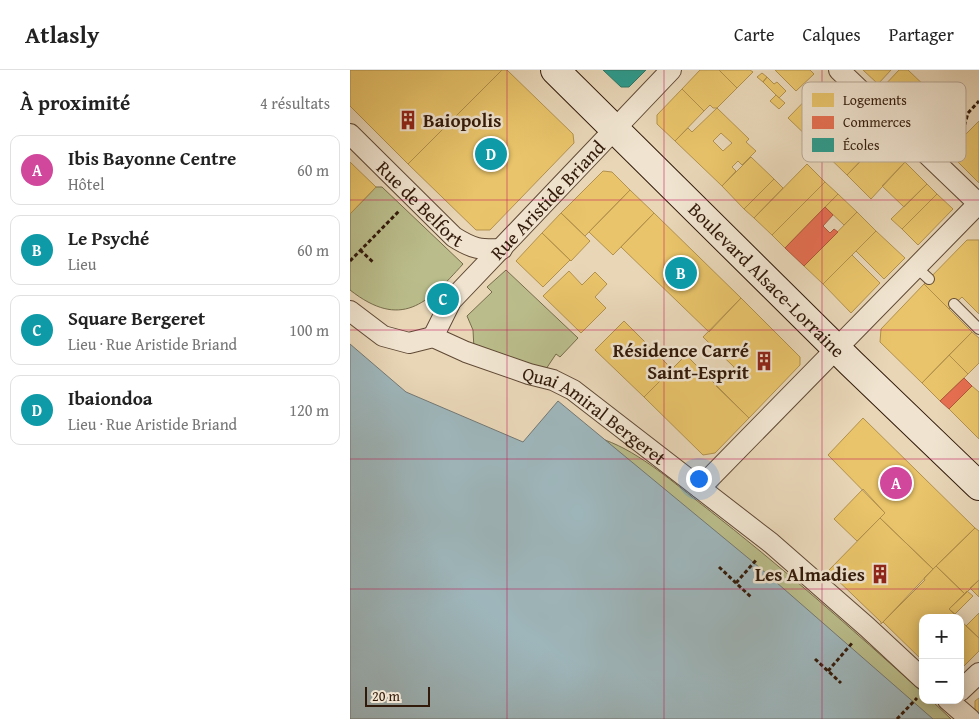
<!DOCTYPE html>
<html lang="fr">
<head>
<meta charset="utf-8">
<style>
  body { margin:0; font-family:"Gentium Book Plus",serif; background:#f2f2f2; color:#222 }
  .controls { position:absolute; right:15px; bottom:15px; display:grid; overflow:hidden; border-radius:10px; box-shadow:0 2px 12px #0003 }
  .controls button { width:45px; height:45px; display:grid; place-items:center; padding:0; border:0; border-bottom:1px solid #e0e0e0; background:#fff; color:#222; font:25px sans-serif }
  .scale { position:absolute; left:15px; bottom:12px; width:65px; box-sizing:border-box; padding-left:5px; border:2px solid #321a0a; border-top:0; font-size:14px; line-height:18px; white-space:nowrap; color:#321a0a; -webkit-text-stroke:4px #f0e4d0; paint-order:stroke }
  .you { position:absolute; left:348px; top:408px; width:18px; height:18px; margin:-12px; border:4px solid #fff; border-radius:50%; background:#1a73e8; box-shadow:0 0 0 8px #1a73e833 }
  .badge { display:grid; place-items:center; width:32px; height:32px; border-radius:50%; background:#d93025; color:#fff; font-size:16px; font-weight:700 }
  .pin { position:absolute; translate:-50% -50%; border:2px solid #fff; box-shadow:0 1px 5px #0006 }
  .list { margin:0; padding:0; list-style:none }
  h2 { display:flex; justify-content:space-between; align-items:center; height:65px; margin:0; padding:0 20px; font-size:21px }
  h2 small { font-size:16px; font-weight:400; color:#767676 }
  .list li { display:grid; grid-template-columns:32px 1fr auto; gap:15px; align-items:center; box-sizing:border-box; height:70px; margin:0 10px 10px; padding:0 10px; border:1px solid #e0e0e0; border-radius:10px }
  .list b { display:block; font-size:19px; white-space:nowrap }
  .list p { margin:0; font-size:16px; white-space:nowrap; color:#767676 }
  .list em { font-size:16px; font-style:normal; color:#767676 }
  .map { position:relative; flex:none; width:629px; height:649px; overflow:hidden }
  header { display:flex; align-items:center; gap:30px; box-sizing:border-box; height:70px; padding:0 25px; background:#fff; border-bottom:1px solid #e0e0e0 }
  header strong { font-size:24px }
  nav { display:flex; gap:28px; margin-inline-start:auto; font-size:18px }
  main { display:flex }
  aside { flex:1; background:#fff }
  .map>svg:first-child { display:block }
  .green { fill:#babd8b; stroke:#766c4a }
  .water { fill:#9eb6bb; stroke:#737874 }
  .homes { fill:#e9c46a; stroke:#b2914d; fill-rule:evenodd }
  .shops { fill:#e76f51; stroke:#b1563c }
  .schools { fill:#2a9d8f; stroke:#2c7667 }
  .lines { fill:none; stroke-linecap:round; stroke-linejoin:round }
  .lane-casing { stroke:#604935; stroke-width:12 }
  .street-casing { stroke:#604935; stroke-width:22 }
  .secondary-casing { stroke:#321a0a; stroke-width:30 }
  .path { stroke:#321a0a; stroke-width:3; stroke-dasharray:4 2.5; stroke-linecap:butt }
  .lane { stroke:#f0e4d0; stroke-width:10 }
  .street { stroke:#f0e4d0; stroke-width:20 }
  .secondary { stroke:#f0e4d0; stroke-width:28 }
  .grid { fill:none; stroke:#c2185b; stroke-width:1; stroke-opacity:0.55 }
  .labels { text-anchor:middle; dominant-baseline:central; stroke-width:5; stroke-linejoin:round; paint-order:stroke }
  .poi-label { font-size:19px; font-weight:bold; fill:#321a0a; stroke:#f0e4d0; text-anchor:end }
  .street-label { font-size:19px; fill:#321a0a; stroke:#f0e4d0 }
  .key { fill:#f0e4d0; stroke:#b7a795; stroke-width:1 }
  .key-label { font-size:14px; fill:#321a0a }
</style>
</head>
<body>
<header>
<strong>Atlasly</strong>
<nav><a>Carte</a><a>Calques</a><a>Partager</a></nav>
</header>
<main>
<aside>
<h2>À proximité<small>4 résultats</small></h2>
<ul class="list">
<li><span class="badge" style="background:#d1479c">A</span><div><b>Ibis Bayonne Centre</b><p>Hôtel</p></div><em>60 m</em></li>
<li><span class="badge" style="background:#0f9aa8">B</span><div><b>Le Psyché</b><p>Lieu</p></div><em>60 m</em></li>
<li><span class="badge" style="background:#0f9aa8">C</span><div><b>Square Bergeret</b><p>Lieu · Rue Aristide Briand</p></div><em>100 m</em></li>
<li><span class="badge" style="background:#0f9aa8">D</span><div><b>Ibaiondoa</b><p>Lieu · Rue Aristide Briand</p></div><em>120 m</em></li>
</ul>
</aside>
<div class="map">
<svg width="629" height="649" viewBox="0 0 629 649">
  <rect width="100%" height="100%" fill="#e8d6b7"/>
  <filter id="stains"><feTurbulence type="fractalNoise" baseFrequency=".004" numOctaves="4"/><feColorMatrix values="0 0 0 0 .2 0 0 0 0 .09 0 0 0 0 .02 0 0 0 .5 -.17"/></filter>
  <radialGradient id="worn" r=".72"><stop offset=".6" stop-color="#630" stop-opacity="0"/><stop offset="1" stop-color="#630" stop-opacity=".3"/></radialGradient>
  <path class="green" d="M26 117H32L113 194C77 234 51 260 0 220V144Z
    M156 200 228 268 210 287 206 284 194 302 124 279 123 260 117 246 142 222 137 217Z
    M255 370C291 383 325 414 355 437 431 496 502 559 573 623V630H581L601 649H579Z"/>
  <path class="water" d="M0 274 56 322 173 372 208 331 403 492 583 649H0Z"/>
  <path class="homes" d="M0 0H152L58 94 0 36Z
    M152 0H157L223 64 224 73 140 160H126L58 94Z
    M350 0H369L387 18 367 38H363L360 35 354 41 332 19Z
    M369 0H400L403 2 387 18Z
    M425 0H460L464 4 446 21Z
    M513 0H541L528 14Z
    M549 0H558L580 21 559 44 532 18Z
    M412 3 417 7 413 12 407 7Z
    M417 7 424 14 427 12 436 21 429 28 413 12Z
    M473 12 497 36 462 71 438 48Z
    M332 19 354 41 325 71 307 54V45Z
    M426 25 435 33 429 39 420 31Z
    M497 36 531 70 497 105 462 71Z
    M367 38 399 69 396 72 406 81 392 95 388 91 382 97 386 101 372 116 325 71 338 58 342 62ZM371 63 382 73 373 81 363 71Z
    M629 51V113L598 82Z
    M531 70 555 92 521 129 497 105Z
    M401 87 424 109 394 139 372 116Z
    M0 92 26 117 0 144Z
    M555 92 577 114 554 137 532 116Z
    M457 94 475 112 422 165 404 148Z
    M253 101 262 102 280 120 235 166 211 143Z
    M424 109 433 118 404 148 394 139Z
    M475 112 488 124 435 178 422 165Z
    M577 114 587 124 552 159 541 149Z
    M280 120 304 143 263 185 239 162Z
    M488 124 507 142 494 155 475 137Z
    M587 124 603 139 568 175 552 159Z
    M507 142 526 161 473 214 454 196Z
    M211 143 240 171 221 191 192 163Z
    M304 143 391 228 359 262 271 177Z
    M526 161 555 188 534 209 506 181Z
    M192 163 220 190 193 217 166 191Z
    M617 170H629V244L612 227 599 239 574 214Z
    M502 185 530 213 501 243 473 214Z
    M219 201 232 215 245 202 257 214 245 227 256 238 231 263 193 226Z
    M574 214 622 262 572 313 530 272 531 259Z
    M391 228 450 287V295L399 348 366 316 384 297 353 267Z
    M274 251 322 299 294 327 245 280Z
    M622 262 629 268V293L618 304 599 285Z
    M336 285 399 348 365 383 353 385 294 327Z
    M599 285 618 304 590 331 572 313Z
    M622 316 629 322V369L599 339Z
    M513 348 625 458 583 499 530 448 535 443 478 385Z
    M513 419 535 443 507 471 484 449Z
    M530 448 583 499 574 508 575 510 531 554V552L478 501Z
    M625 458 629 461V510L615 524 586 496Z
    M586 496 615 524 599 539 608 548H573V591L533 552Z
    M629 510V527L620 518Z
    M617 521 623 526 605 544 599 539Z
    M629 543V568L616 556Z
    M610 550 629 568V581L610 600Z
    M629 628V644L625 641V631Z"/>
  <path class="shops" d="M475 137 483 145 473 156 480 163 484 159 488 162 454 196 435 178Z
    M614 308 622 316 599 339 590 331Z"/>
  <path class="schools" d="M253 0H296L279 17H271Z"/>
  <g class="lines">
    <defs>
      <path id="lane" d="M566 197 579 209
        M604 234 629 259"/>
      <g id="street">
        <path d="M489 0 629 134"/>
        <path id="s1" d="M0 64 104 167C123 179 130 180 152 179"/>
        <path id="s2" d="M0 241 33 266 59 273 83 267 116 282 179 304 203 310 223 320 421 473 517 557 573 609"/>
        <path id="s3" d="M83 267 101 231 321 0"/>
        <path d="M350 418 629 133"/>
        <path d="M610 621 629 603"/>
        <path d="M598 630 620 649"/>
      </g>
      <g id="secondary">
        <path id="s4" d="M205 0 501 293 629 416"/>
      </g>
    </defs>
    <use href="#lane" class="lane-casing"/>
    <use href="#street" class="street-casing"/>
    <use href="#secondary" class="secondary-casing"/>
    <path class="path" d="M596 74 615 54 618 43 629 31
      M10 180 24 193
      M0 191 49 141
      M369 497 402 528
      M386 513 407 489
      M465 589 491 613
      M478 601 503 572
      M547 649 567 628"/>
    <use href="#lane" class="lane"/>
    <use href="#street" class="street"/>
    <use href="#secondary" class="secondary"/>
  </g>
  <path class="grid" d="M157 0V649M314 0V649M472 0V649M0 130H629M0 260H629M0 389H629M0 519H629"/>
  <defs>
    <symbol id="building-bare" viewBox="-9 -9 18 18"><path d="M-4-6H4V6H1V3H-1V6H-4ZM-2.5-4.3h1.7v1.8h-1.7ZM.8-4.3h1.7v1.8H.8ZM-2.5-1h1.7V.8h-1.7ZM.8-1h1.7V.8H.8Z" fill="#8f2418" stroke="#f0e4d0" stroke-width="2.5" paint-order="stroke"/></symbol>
  </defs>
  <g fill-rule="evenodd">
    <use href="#building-bare" x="44" y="36" width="28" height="28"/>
    <use href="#building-bare" x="400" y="277" width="28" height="28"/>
    <use href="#building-bare" x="516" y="490" width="28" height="28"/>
  </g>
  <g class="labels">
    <g class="poi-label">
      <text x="73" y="50" text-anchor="start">Baiopolis</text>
      <text x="399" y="280">Résidence Carré<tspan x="399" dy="22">Saint-Esprit</tspan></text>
      <text x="515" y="504">Les Almadies</text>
    </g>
    <g class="street-label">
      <text stroke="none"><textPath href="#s3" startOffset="180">Rue Aristide Briand</textPath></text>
      <text stroke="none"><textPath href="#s1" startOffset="99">Rue de Belfort</textPath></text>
      <text stroke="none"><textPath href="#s4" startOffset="298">Boulevard Alsace-Lorraine</textPath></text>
      <text stroke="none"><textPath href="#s2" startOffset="274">Quai Amiral Bergeret</textPath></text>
    </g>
  </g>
  <rect x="452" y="12" width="164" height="80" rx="8" class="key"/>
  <rect x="462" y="23" width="22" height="14" fill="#e9c46a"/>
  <rect x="462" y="46" width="22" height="13" fill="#e76f51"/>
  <rect x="462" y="68" width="22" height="14" fill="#2a9d8f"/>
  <g class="key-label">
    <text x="493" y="35">Logements</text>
    <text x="493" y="57">Commerces</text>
    <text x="493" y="80">Écoles</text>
  </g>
  <rect width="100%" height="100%" filter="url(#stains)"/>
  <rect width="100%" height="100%" fill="url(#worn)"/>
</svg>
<div class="controls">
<button>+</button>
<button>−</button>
</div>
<div class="scale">20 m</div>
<div class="you"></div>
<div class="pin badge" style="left:546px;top:413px;background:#d1479c">A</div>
<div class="pin badge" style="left:331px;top:203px;background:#0f9aa8">B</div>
<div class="pin badge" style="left:93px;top:229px;background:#0f9aa8">C</div>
<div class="pin badge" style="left:141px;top:84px;background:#0f9aa8">D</div>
</div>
</main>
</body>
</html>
